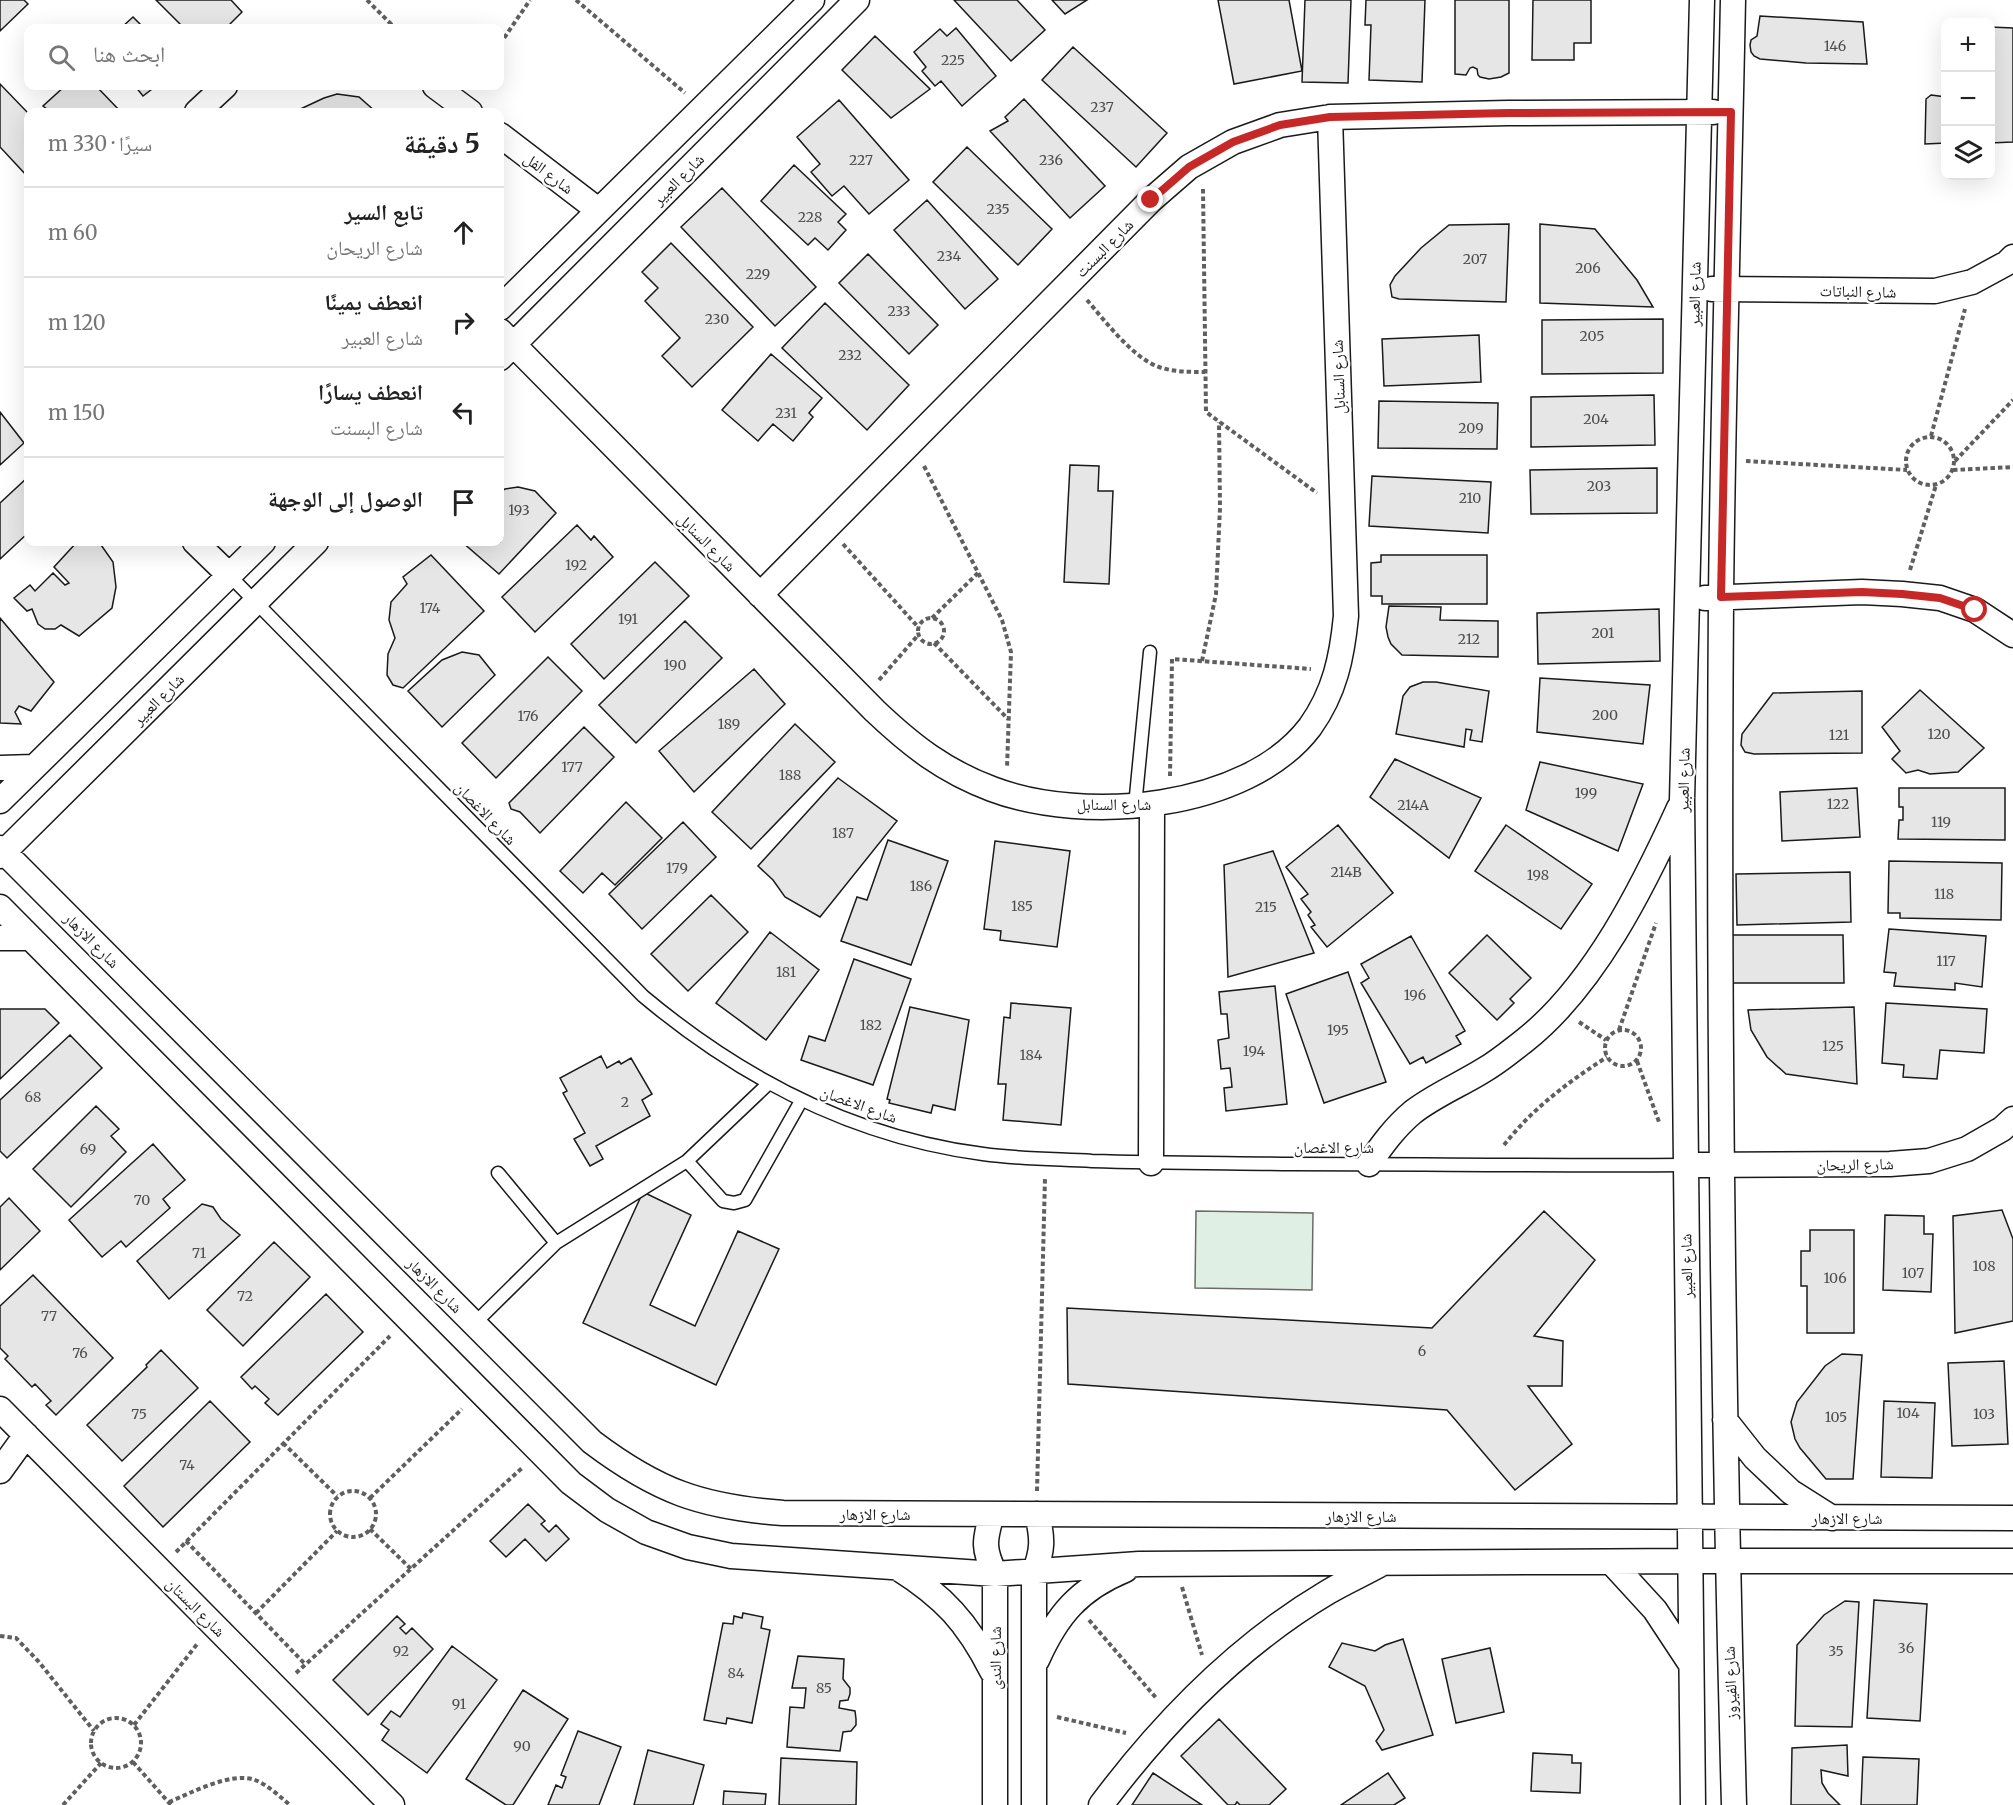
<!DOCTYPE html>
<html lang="ar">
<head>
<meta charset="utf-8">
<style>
  body { margin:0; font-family:Merriweather,"Noto Naskh Arabic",serif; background:#f6f6f6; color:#222; direction:rtl }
  .controls { position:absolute; right:18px; top:18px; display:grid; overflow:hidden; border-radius:12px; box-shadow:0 6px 24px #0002 }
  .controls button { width:54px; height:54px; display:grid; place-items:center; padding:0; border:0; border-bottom:2px solid #e0e0e0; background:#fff; color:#222; font:30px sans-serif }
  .stop { position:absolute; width:18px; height:18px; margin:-14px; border:4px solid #c62828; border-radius:50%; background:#fff }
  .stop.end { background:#c62828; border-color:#fff; box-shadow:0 2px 6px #0008 }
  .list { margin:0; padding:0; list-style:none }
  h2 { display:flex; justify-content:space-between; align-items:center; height:78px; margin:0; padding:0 24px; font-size:26px }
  h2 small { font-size:20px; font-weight:400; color:#767676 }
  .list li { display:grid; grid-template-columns:39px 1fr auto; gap:18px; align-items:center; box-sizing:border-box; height:90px; padding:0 24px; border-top:2px solid #e0e0e0 }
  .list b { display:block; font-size:22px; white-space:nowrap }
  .list p { margin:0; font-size:20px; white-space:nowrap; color:#767676 }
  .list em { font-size:20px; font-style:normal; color:#767676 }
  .icon { flex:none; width:33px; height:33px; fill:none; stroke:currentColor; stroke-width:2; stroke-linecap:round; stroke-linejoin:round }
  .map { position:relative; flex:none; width:2013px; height:1805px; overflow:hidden; direction:ltr }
  .search { position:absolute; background:#fff; box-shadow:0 6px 24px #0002; left:24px; top:24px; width:480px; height:66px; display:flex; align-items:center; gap:15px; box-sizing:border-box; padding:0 21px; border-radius:12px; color:#767676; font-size:22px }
  .panel { position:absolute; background:#fff; box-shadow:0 6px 24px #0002; left:24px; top:108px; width:480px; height:438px; border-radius:12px; direction:rtl }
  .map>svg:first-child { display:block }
  .green { fill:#e0efe3; stroke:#6a6a6a; stroke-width:1.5 }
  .building { fill:#e6e6e6; stroke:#1a1a1a; stroke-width:1.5 }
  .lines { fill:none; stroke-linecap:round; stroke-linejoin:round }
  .service-casing { stroke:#1a1a1a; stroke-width:15 }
  .minor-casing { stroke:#1a1a1a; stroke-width:27 }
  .path { stroke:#5f5f5f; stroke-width:4; stroke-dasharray:4.5 3; stroke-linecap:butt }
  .service { stroke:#fff; stroke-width:12 }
  .minor { stroke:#fff; stroke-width:24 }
  .route { stroke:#c62828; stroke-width:8 }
  .labels { text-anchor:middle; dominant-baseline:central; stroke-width:4.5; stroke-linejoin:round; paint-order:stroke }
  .number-label { font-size:14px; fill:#4d4d4d }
  .street-label { font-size:16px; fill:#1a1a1a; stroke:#fff }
</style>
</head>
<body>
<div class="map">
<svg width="2013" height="1805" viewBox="0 0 2013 1805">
  <rect width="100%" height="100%" fill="#fff"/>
  <path class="green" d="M1196 1211 1313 1213 1312 1290 1195 1288Z"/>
  <path class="building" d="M0 0H24L28 4 0 31Z
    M156 0H231L242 12 226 28H184Z
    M954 0H1017L1045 30 1011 61Z
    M1052 0H1087L1065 14Z
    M1218 0H1289L1302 71 1234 84Z
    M1305 0H1351L1348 83 1302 82Z
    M1366 0H1425L1422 82 1369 80 1371 25H1365Z
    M1455 0H1509V73L1501 77 1489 79 1480 77 1478 75 1477 69 1473 67 1470 68 1466 75 1455 74Z
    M1533 0H1591V43H1574V60H1532Z
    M1760 16 1863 22 1867 64 1806 63 1760 59 1754 56 1751 52 1750 45 1751 40 1757 36Z
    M133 17 144 28H121Z
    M1990 27 2013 28V142L1990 143Z
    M956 28 996 76 962 106 941 81 935 86 922 71 926 67 914 52 940 29 947 36Z
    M875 36 930 89 891 118 842 70Z
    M1073 47 1167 133 1136 167 1042 80Z
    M0 84 28 113V177L0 147Z
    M65 86H96L121 112H51L43 106Z
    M135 86H156L143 96Z
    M337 94 359 97 376 112H294L324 98Z
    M1931 95 1946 97V143L1925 144 1926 99Z
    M1024 99 1105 186 1070 218 990 131 1008 121 1005 117Z
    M839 100 909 180 869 214 844 186 832 196 811 172 820 164 797 137Z
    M967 147 1052 229 1018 265 933 182Z
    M794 165 846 214 838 222 846 230 828 250 815 238 808 245 761 201Z
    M722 188 816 287 775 326 681 227Z
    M927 200 998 279 965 309 894 230Z
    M1509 224 1506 302 1399 299 1392 297 1390 285 1395 276 1421 248 1449 225Z
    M1540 224 1595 229 1637 280 1653 307 1540 303Z
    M671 243 753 327 692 387 662 356 680 338 645 301 658 288 642 272Z
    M868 254 938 325 909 354 839 283Z
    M825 303 909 385 867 430 782 348Z
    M1663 319V373L1542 374V320Z
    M1479 335 1481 382 1384 386 1382 339Z
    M771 354 822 398 809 413 813 417 793 441 773 424 758 441 722 410Z
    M1654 395 1655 445 1531 447V397Z
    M1379 401 1498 403 1497 449 1378 448Z
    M0 412 24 443 0 465Z
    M1070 465 1099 466 1098 491H1113L1109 584 1064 582Z
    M1657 468V513L1531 514 1530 470Z
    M1372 476 1491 482 1488 533 1369 526Z
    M28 477V533L0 559V503Z
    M518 487 535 491 556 513 499 574 462 542H500V492L505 489Z
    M577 525 591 540 594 536 613 557 535 632 502 597Z
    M77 542H99L113 562 116 587 112 608 79 636 61 625 55 629H45L38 624 32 609 27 611 14 598 30 585 35 591 53 573 65 585 69 583 54 567Z
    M431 555 484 611 403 688 393 685 387 675 388 654 395 638 389 620 391 602 407 584 403 577Z
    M1381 555H1487V604H1382V596H1371V563L1381 562Z
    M655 562 689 596 604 679 571 644Z
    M1389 606 1441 607 1440 620 1498 621V657L1402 655 1391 644 1388 637 1386 627Z
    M1659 609 1660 661 1538 664 1537 613Z
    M0 618 54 682 31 711 19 706 15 712 21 724 0 723Z
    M685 621 722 658 636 743 599 705Z
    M462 652 479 655 495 675 442 727 408 691 442 660Z
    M548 657 582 691 496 778 462 743Z
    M754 669 785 704 694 792 659 751Z
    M1540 678 1650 685 1643 744 1537 732Z
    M1423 682H1436L1489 691 1482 742 1470 740 1472 730 1466 729 1464 747 1396 734 1403 696 1410 687Z
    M1920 690 1984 748 1958 772 1930 774 1918 770 1906 773 1892 759 1900 751 1882 727Z
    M1862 691V753L1754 754 1745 752 1741 745 1742 734 1773 693Z
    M795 724 835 762 751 849 712 812Z
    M584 727 614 757 540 833 520 812 511 809 509 803Z
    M1395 759 1481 798 1449 858 1370 797Z
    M1540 762 1643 784 1618 851 1526 810Z
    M838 778 897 821 820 917 785 897 773 880 758 866Z
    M1857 788 1860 837 1782 841 1780 792Z
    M1899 788H2005V840L1898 839 1899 820H1903V807H1899Z
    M626 802 662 838 615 885 602 873 583 893 560 871Z
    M683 822 716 857 642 929 609 894Z
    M1338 825 1393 893 1327 947 1311 927 1315 925 1308 915 1311 912 1301 899 1308 894 1286 867Z
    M1506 825 1592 884 1561 929 1475 871Z
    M888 840 948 861 911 965 841 941 857 897 867 900Z
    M995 841 1070 851 1057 947 1000 940 1001 931 984 929Z
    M1273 851 1314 953 1228 977 1224 865Z
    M1889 861 2002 863 2001 920 1900 918V913H1888Z
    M1850 872 1851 922 1737 925 1736 874Z
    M711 895 748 932 688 991 651 954Z
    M1889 929 1986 936 1982 987 1955 983V990L1894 986 1896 973 1884 972Z
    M770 932 819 970 766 1040 716 1003Z
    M1487 935 1531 978 1510 999 1514 1003 1497 1020 1449 973Z
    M1732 935H1843L1844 983H1732Z
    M1411 936 1465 1031 1456 1036 1461 1044 1426 1063 1423 1057 1410 1064 1361 983 1369 978 1361 964Z
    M854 959 911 979 873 1085 801 1060 809 1036 825 1041Z
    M1348 972 1386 1082 1324 1103 1286 994Z
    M1275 986 1287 1104 1226 1111 1224 1088 1232 1087 1230 1068 1221 1069 1218 1040 1229 1038 1227 1014H1221L1219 992Z
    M1011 1003 1071 1008 1061 1125 1003 1120 1006 1084H998L1004 1017 1010 1018Z
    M1886 1003 1987 1009 1984 1053 1940 1050 1937 1079 1903 1077 1904 1065 1882 1063Z
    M910 1007 969 1020 955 1110 933 1105 931 1113 889 1103 890 1100 887 1099Z
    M1854 1007 1857 1084 1786 1074 1767 1057 1751 1030 1748 1010Z
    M0 1009H45L59 1023 0 1079Z
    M70 1035 102 1068 7 1158 0 1151V1100Z
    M601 1056 607 1068 619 1061 621 1064 631 1058 652 1094 642 1100 650 1116 596 1146 603 1159 590 1166 574 1139 585 1133 563 1093 567 1091 560 1078Z
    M96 1106 119 1129 111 1136 126 1152 71 1207 33 1169Z
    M153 1144 185 1180 163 1199 170 1208 126 1247 121 1241 102 1257 69 1220Z
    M643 1192 691 1215 650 1305 695 1326 738 1231 779 1249 716 1385 583 1323Z
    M9 1198 40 1231 0 1270V1207Z
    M202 1204 213 1207 221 1219 240 1235 169 1299 137 1261Z
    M2002 1210 2013 1239V1321L1955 1333 1953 1216Z
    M1544 1211 1595 1260 1534 1336 1563 1341 1562 1386H1528L1572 1444 1515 1490 1447 1410 1068 1384 1067 1308 1432 1328Z
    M1885 1215 1924 1216V1234H1933L1931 1292 1883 1290Z
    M1810 1230H1854V1333H1807V1286H1801V1251H1810Z
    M274 1242 310 1277 243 1346 207 1310Z
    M33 1275 113 1358 56 1415 46 1405 51 1401 35 1384 32 1387 5 1359 8 1356 0 1348V1306Z
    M326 1294 363 1332 278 1415 265 1403 269 1399 255 1386 252 1389 241 1377Z
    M161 1350 198 1388 122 1461 87 1425 147 1367 146 1365Z
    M1842 1354 1862 1355 1853 1479H1826L1800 1448 1795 1439 1791 1422 1797 1402 1825 1366Z
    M2004 1361 2008 1444 1952 1446 1948 1363Z
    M210 1401 250 1442 163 1527 124 1486Z
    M1884 1401 1935 1403 1932 1478 1881 1477Z
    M528 1504 545 1521 541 1524 549 1532 556 1525 569 1539 546 1561 525 1539 506 1557 490 1541Z
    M1874 1600 1927 1604 1920 1721 1867 1718Z
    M1845 1601 1859 1602 1852 1727 1795 1726 1797 1645 1824 1615Z
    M743 1613 763 1617 761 1628 770 1630 752 1723 727 1718 726 1724 704 1720 723 1623 733 1624 734 1616 742 1618Z
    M397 1616 405 1624 400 1628 406 1634 412 1628 433 1649 368 1715 333 1680Z
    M1403 1639 1433 1735 1382 1750 1376 1741 1384 1730 1365 1686 1329 1667 1342 1643 1375 1651 1385 1645Z
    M452 1646 497 1680 427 1773 382 1740 389 1730 381 1724 391 1711 400 1717Z
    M1490 1648 1504 1712 1456 1723 1442 1659Z
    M798 1656 844 1659 843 1679 850 1688V1694L848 1700 840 1701 839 1708 855 1711 856 1719V1725L851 1731 843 1732 840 1751 787 1747 790 1707 804 1708 806 1688H792Z
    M523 1690 568 1719 513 1805H506L466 1779Z
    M1219 1719 1286 1789 1269 1805H1240L1237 1802 1235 1805H1228L1181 1756Z
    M578 1731 621 1747 599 1805H548L556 1785 562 1788 566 1777 561 1775Z
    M1847 1745 1848 1776 1821 1770 1822 1783 1828 1793 1840 1805H1791L1792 1748Z
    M648 1750 704 1765 693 1805H634Z
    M1533 1753 1572 1755V1763H1581L1580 1793 1531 1791Z
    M1863 1757 1919 1759 1917 1805H1861Z
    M781 1758 857 1762 856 1805H779Z
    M1153 1773 1202 1805H1132Z
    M1388 1773 1405 1798 1394 1805H1341Z
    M724 1791 766 1794 765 1805H723Z"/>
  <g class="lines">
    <defs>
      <path id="service" d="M229 575 643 996C742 1079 853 1137 983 1154 1019 1159 1056 1159 1092 1161 1159 1163 1226 1163 1293 1164 1424 1164 1554 1166 1685 1165
        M1135 806 1150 652
        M687 1161 723 1201 734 1203 745 1200 801 1101
        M498 1173 556 1243
        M474 1324 556 1243 687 1161 768 1084"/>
      <path id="minor" d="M1733 0C1729 199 1723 399 1721 599 1718 1001 1723 1403 1734 1805
        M435 86 470 112
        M197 112 225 86
        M500 135 598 210
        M1712 289 1935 291 1972 282 2007 263 2013 257
        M500 308 812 0
        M500 331 875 711C912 746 944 771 992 789 1084 824 1247 810 1310 727 1335 692 1342 657 1346 616L1330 117
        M500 358 857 0
        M195 542 229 575
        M760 595 1151 200 1189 167 1233 142 1280 125 1330 117 1508 113 1713 112
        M1705 598 1862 592 1902 594 1940 598 1975 610 2013 635
        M0 768 34 767
        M0 801 263 542
        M0 848 592 1442C657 1491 701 1507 783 1513L2013 1518
        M0 856 316 542
        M0 907 571 1483 607 1510 646 1532 688 1547 731 1556 995 1574 1139 1564 1691 1561H2013
        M0 938H30
        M1151 1163 1152 805
        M1369 1164C1382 1145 1395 1127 1413 1112 1435 1095 1460 1085 1484 1070 1498 1062 1511 1051 1524 1041 1594 986 1643 887 1679 808
        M1685 1165 1890 1164 1929 1161 1967 1149 2002 1129 2013 1119
        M0 1409 392 1805
        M1725 1420 1755 1458 1791 1492 1832 1518
        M0 1471 26 1435
        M992 1514C984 1541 983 1549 995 1574V1805
        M1611 1562 1655 1610 1690 1663
        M898 1568C944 1597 967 1622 992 1671
        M1037 1660C1057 1615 1079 1589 1125 1570
        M1034 1805V1573C1043 1550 1043 1539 1037 1514
        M1101 1805C1164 1721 1237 1646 1328 1592 1345 1582 1363 1574 1381 1564
        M1693 1805 1682 800 1702 0"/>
    </defs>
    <use href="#service" class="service-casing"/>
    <use href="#minor" class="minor-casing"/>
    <path class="path" d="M367 0 391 24 392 28
      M576 0 685 93
      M500 44 530 0
      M1203 189 1206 412 1317 493
      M1087 300C1105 321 1133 358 1159 367 1174 372 1189 372 1205 372
      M1931 436 1965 309
      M1906 461a24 24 0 1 1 48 0a24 24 0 1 1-48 0Z
      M1746 461 1907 470
      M1955 461 2013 400
      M924 466 1002 620 1011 652 1007 768
      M1953 470 2013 467
      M843 544 919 628
      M1910 570 1936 485
      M932 618 978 573
      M918 631a13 13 0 1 1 26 0a13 13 0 1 1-26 0Z
      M934 643 1008 719
      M1202 661 1216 594 1220 508 1219 422
      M879 680 919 634
      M1170 776 1172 659 1311 669
      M1579 1022 1606 1040
      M1605 1048a18 18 0 1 1 36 0a18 18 0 1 1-36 0Z
      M1619 1030 1656 923
      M1637 1061 1659 1122
      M1504 1145C1532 1109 1568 1082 1607 1057
      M283 1443 337 1496
      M330 1514a23 23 0 1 1 46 0a23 23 0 1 1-46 0Z
      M1037 1491 1045 1178
      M370 1498 462 1409
      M370 1529 411 1569
      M186 1541 305 1664
      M176 1552 390 1336
      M1182 1587 1202 1655
      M256 1613 337 1531
      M1089 1620 1157 1699
      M0 1636 16 1638 39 1662 94 1731
      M296 1673 522 1468
      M1057 1717 1126 1733
      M91 1743a25 25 0 1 1 50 0a25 25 0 1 1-50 0Z
      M134 1725 198 1643
      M133 1762 171 1805
      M169 1802C191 1793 232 1771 255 1780 268 1785 279 1796 290 1805
      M63 1805 101 1763"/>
    <use href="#service" class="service"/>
    <use href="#minor" class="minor"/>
  </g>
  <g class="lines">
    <path class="route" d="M1151 200 1189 167 1233 142 1280 125 1330 117 1508 113 1731 112 1721 597 1862 592 1902 594 1940 598 1975 610"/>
  </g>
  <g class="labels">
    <g class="number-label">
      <text x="1835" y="46">146</text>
      <text x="953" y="60">225</text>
      <text x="1102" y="107">237</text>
      <text x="861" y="160">227</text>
      <text x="1051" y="160">236</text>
      <text x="998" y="209">235</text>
      <text x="810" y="217">228</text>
      <text x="949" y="256">234</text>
      <text x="1475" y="259">207</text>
      <text x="1588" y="268">206</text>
      <text x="758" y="274">229</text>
      <text x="899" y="311">233</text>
      <text x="717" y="319">230</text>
      <text x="1592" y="336">205</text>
      <text x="850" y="355">232</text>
      <text x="786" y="413">231</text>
      <text x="1596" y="419">204</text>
      <text x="1471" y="428">209</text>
      <text x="1599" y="486">203</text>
      <text x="1470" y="498">210</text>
      <text x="519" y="510">193</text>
      <text x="576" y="565">192</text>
      <text x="430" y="608">174</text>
      <text x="628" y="619">191</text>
      <text x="1603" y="633">201</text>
      <text x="1469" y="639">212</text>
      <text x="675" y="665">190</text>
      <text x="1605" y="715">200</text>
      <text x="528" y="716">176</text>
      <text x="729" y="724">189</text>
      <text x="1939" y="734">120</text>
      <text x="1839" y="735">121</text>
      <text x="572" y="767">177</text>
      <text x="790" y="775">188</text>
      <text x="1586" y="793">199</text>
      <text x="1838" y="804">122</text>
      <text x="1413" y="805">214A</text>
      <text x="1941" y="822">119</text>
      <text x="843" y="833">187</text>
      <text x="677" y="868">179</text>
      <text x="1346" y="872">214B</text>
      <text x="1538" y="875">198</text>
      <text x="921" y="886">186</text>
      <text x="1944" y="894">118</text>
      <text x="1022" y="906">185</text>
      <text x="1266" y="907">215</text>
      <text x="1946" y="961">117</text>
      <text x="786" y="972">181</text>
      <text x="1415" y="995">196</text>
      <text x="871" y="1025">182</text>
      <text x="1338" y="1030">195</text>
      <text x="1833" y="1046">125</text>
      <text x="1254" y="1051">194</text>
      <text x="1031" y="1055">184</text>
      <text x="33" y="1097">68</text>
      <text x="625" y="1102">2</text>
      <text x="88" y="1149">69</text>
      <text x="142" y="1200">70</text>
      <text x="199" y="1253">71</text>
      <text x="1984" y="1266">108</text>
      <text x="1913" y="1273">107</text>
      <text x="1835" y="1278">106</text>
      <text x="245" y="1296">72</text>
      <text x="49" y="1316">77</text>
      <text x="1422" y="1351">6</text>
      <text x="80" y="1353">76</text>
      <text x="1908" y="1413">104</text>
      <text x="139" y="1414">75</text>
      <text x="1984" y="1414">103</text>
      <text x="1836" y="1417">105</text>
      <text x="187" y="1465">74</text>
      <text x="1906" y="1648">36</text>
      <text x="401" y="1651">92</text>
      <text x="1836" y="1651">35</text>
      <text x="736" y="1673">84</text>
      <text x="824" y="1688">85</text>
      <text x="459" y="1704">91</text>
      <text x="522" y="1746">90</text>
    </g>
    <g class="street-label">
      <text transform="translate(549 173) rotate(37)">شارع الفل</text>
      <text transform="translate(678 179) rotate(-45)">شارع العبير</text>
      <text transform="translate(1104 248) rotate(-45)">شارع البسنت</text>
      <text transform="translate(1858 291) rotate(1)">شارع النباتات</text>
      <text transform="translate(1694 294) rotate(-89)">شارع العبير</text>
      <text transform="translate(1338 377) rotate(-92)">شارع السنابل</text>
      <text transform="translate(707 542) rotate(45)">شارع السنابل</text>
      <text transform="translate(158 699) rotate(-45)">شارع العبير</text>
      <text transform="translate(1683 780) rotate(-89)">شارع العبير</text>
      <text x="1114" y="804">شارع السنابل</text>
      <text transform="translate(486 813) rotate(46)">شارع الاغصان</text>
      <text transform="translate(92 940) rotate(45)">شارع الازهار</text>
      <text transform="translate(859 1104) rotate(20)">شارع الاغصان</text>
      <text x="1334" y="1147">شارع الاغصان</text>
      <text transform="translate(1855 1164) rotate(-1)">شارع الريحان</text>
      <text transform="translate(1686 1266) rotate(-91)">شارع العبير</text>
      <text transform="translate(435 1285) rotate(45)">شارع الازهار</text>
      <text x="875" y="1514">شارع الازهار</text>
      <text x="1361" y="1516">شارع الازهار</text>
      <text x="1847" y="1518">شارع الازهار</text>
      <text transform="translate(196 1607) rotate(45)">شارع البستان</text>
      <text transform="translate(995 1658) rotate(-90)">شارع الندى</text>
      <text transform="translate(1730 1683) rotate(-92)">شارع الفيروز</text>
    </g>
  </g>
</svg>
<div class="controls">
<button>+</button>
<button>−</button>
<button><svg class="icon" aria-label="layers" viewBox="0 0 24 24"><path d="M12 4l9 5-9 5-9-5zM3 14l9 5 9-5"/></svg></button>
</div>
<div class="stop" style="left:1975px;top:610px"></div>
<div class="stop end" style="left:1151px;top:200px"></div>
<div class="search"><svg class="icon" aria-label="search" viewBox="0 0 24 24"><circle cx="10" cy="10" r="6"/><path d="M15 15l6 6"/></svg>ابحث هنا</div>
<section class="panel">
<h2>5 دقيقة<small>سيرًا · 330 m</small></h2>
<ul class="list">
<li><svg class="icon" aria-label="ahead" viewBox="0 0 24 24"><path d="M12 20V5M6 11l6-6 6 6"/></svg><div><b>تابع السير</b><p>شارع الريحان</p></div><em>60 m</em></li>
<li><svg class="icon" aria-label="right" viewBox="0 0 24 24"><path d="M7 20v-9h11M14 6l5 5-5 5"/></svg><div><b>انعطف يمينًا</b><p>شارع العبير</p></div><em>120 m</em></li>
<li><svg class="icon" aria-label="left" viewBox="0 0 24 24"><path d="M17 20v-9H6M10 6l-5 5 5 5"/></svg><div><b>انعطف يسارًا</b><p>شارع البسنت</p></div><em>150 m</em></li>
<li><svg class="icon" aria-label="arrive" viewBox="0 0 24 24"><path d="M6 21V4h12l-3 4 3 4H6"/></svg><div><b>الوصول إلى الوجهة</b></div></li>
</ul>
</section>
</div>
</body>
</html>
